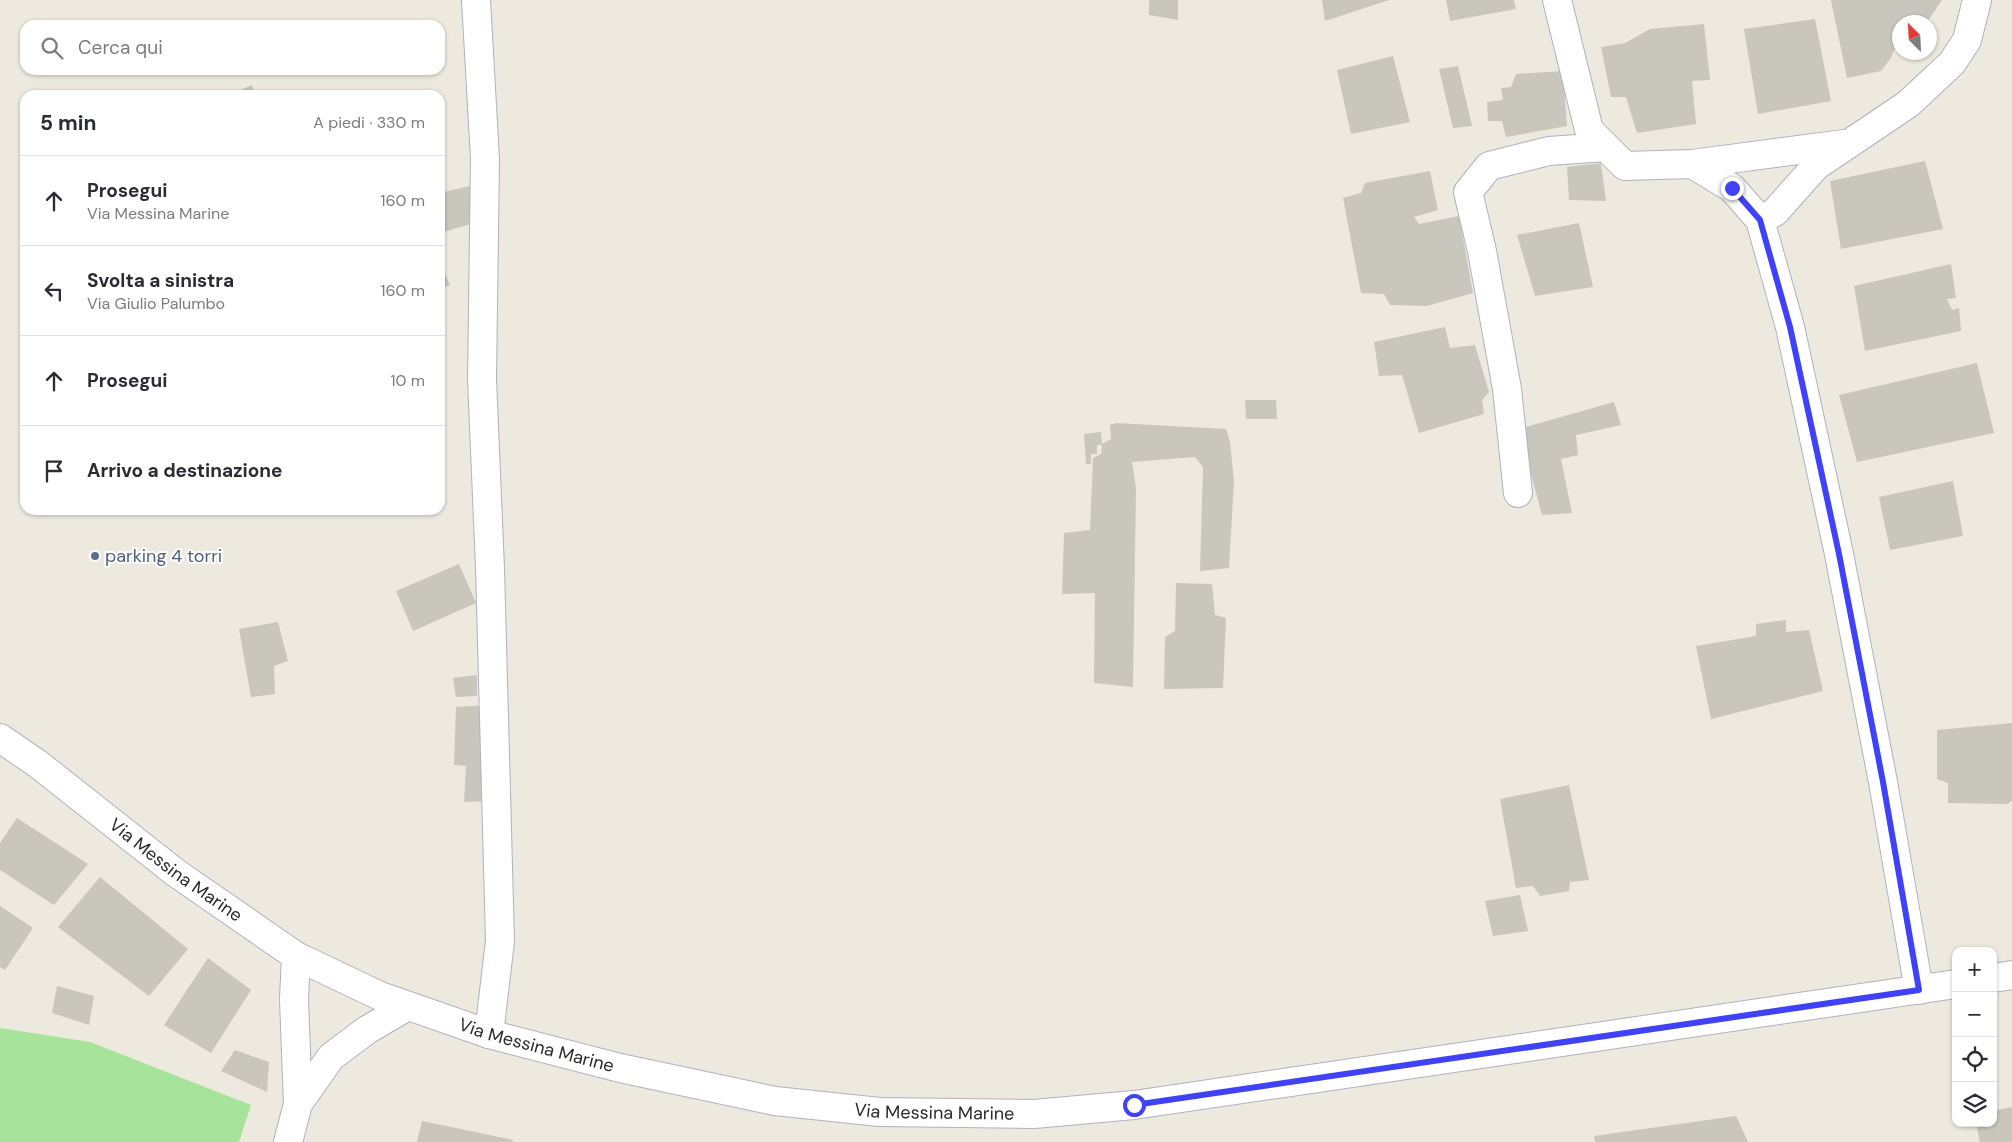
<!DOCTYPE html>
<html lang="it">
<head>
<meta charset="utf-8">
<style>
  body { margin:0; font-family:"DM Sans",sans-serif; background:#f2f2f3; color:#2b2b33 }
  .controls { position:absolute; right:15px; bottom:15px; display:grid; overflow:hidden; border-radius:10px; box-shadow:0 1px 4px #0004 }
  .controls button { width:45px; height:45px; display:grid; place-items:center; padding:0; border:0; border-bottom:1px solid #e1e1e2; background:#fff; color:#2b2b33; font:25px sans-serif }
  .compass { position:absolute; left:1892px; top:15px; width:45px; height:45px; border-radius:50%; background:#fff; box-shadow:0 1px 4px #0004; rotate:336deg }
  .stop { position:absolute; width:15px; height:15px; margin:-11px; border:4px solid #3f42f9; border-radius:50%; background:#fff }
  .stop.end { background:#3f42f9; border-color:#fff; box-shadow:0 1px 5px #0008 }
  .list { margin:0; padding:0; list-style:none }
  h2 { display:flex; justify-content:space-between; align-items:center; height:65px; margin:0; padding:0 20px; font-size:21px }
  h2 small { font-size:16px; font-weight:400; color:#7c7c81 }
  .list li { display:grid; grid-template-columns:32px 1fr auto; gap:15px; align-items:center; box-sizing:border-box; height:90px; padding:0 20px; border-top:1px solid #e1e1e2 }
  .list b { display:block; font-size:19px; white-space:nowrap }
  .list p { margin:0; font-size:16px; white-space:nowrap; color:#7c7c81 }
  .list em { font-size:16px; font-style:normal; color:#7c7c81 }
  .icon { flex:none; width:28px; height:28px; fill:none; stroke:currentColor; stroke-width:2; stroke-linecap:round; stroke-linejoin:round }
  .map { position:relative; flex:none; width:2012px; height:1142px; overflow:hidden }
  .search { position:absolute; background:#fff; box-shadow:0 1px 4px #0004; left:20px; top:20px; width:425px; height:55px; display:flex; align-items:center; gap:12px; box-sizing:border-box; padding:0 18px; border-radius:15px; color:#7c7c81; font-size:19px }
  .panel { position:absolute; background:#fff; box-shadow:0 1px 4px #0004; left:20px; top:90px; width:425px; height:425px; border-radius:15px }
  .map>svg:first-child { display:block }
  .green { fill:#a7e39a }
  .building { fill:#c8c6bd }
  .lines { fill:none; stroke-linecap:round; stroke-linejoin:round }
  .minor-casing { stroke:#b1b1bf; stroke-width:30 }
  .secondary-casing { stroke:#b1b1bf; stroke-width:30 }
  .minor { stroke:#fff; stroke-width:28 }
  .secondary { stroke:#fff; stroke-width:28 }
  .route { stroke:#3f42f9; stroke-width:6 }
  .service-dot { fill:#5c6f8a; stroke:#fff; stroke-width:2 }
  .labels { text-anchor:middle; dominant-baseline:central; stroke-width:4; stroke-linejoin:round; paint-order:stroke }
  .service-label { font-size:18px; fill:#4e5e75; stroke:#fff; text-anchor:start }
  .street-label { font-size:18px; fill:#2b2b2b; stroke:#fff }
</style>
</head>
<body>
<div class="map">
<svg width="2012" height="1142" viewBox="0 0 2012 1142">
  <rect width="100%" height="100%" fill="#ede9de"/>
  <path class="green" d="M0 1028 90 1042 251 1105 239 1142H0Z"/>
  <path class="building" d="M1149 0H1178V20L1149 15Z
    M1322 0H1389L1325 21Z
    M1446 0H1514L1516 9 1450 21Z
    M1831 0H1942L1927 22H1900V42H1897L1891 58 1881 71 1847 78Z
    M1815 19 1831 101 1758 114 1744 29Z
    M1704 24 1710 80 1692 81 1696 124 1637 133 1626 97H1611L1601 47 1625 43 1650 29Z
    M1393 56 1410 122 1351 134 1337 70Z
    M1458 66 1472 126 1453 128 1439 69Z
    M1563 71 1567 126 1506 137 1502 121H1488L1487 102 1503 100 1501 88 1511 87 1516 74Z
    M252 85 256 95H229Z
    M1925 161 1943 229 1841 249 1830 181Z
    M1601 163 1606 201 1569 200 1567 167Z
    M1430 171 1438 210 1414 217 1419 224 1459 216 1473 293 1427 306 1390 305 1384 294 1361 293 1343 198 1361 193 1365 183Z
    M470 186 481 221 440 233V193Z
    M1579 223 1593 287 1535 296 1517 235Z
    M440 263 450 285 440 289Z
    M1951 264 1956 298 1947 299 1952 310 1959 308 1961 331 1865 351 1854 286Z
    M1445 327 1450 348 1475 345 1489 392 1482 400 1484 414 1419 433 1402 375 1379 376 1374 342Z
    M1977 363 1994 433 1857 462 1839 395Z
    M1245 400H1276L1277 419H1246Z
    M1614 402 1621 425 1576 435 1578 455 1561 459 1572 513 1542 515 1519 429Z
    M1116 423 1226 429 1230 442 1234 481 1229 568 1200 571 1203 467 1195 457 1132 462 1136 488 1133 687 1094 683 1095 593 1062 594 1064 533 1090 530 1093 458 1101 454 1102 444 1111 439 1110 425Z
    M1101 432 1102 445H1097V454H1091V464H1086L1084 434Z
    M1953 481 1963 536 1890 550 1879 497Z
    M459 564 476 603 413 631 396 591Z
    M1176 583 1212 584 1215 615 1226 618 1223 688 1164 689 1165 637 1175 631Z
    M1786 620V632L1809 630 1823 691 1711 719 1696 646 1756 636V624Z
    M278 622 288 661 274 666 275 694 251 697 239 629Z
    M477 675V696L456 697 453 678Z
    M488 705 491 801 464 802 466 766 454 765 456 707Z
    M2012 723V800L2008 804 1948 803V783L1937 779V730Z
    M1569 785 1589 880 1570 882 1569 891 1540 896 1533 886 1516 888 1500 799Z
    M17 818 88 864 54 905 0 870V843Z
    M100 877 188 949 149 996 58 927Z
    M1520 895 1528 931 1493 936 1485 901Z
    M0 906 33 928 5 970 0 967Z
    M208 958 251 990 211 1053 164 1025Z
    M57 986 94 996 89 1025 52 1013Z
    M235 1050 269 1062 267 1092 221 1071Z
    M2012 1107V1142H1980L1976 1123H1993V1111Z
    M1736 1116 1748 1142H1595L1594 1136Z
    M422 1121 513 1140 512 1142H417Z"/>
  <g class="lines">
    <defs>
      <path id="minor" d="M476 0 485 159 482 379 490 568 500 941 489 1034
        M1557 0 1589 130 1625 166 1692 164 1732 188 1760 220 1790 327 1839 554 1883 782 1919 990
        M1692 164 1844 144
        M1760 220 1775 212 1816 166 1908 104 1952 63 1967 40 1977 0
        M1518 493 1507 389 1482 251 1468 192 1489 166 1549 151 1606 147
        M298 1104 331 1057 367 1030 408 1006
        M288 1142 298 1104 294 999 296 956"/>
      <g id="secondary">
        <path id="s1" d="M0 738 38 764 176 873 296 956 380 996 489 1034 620 1068 775 1101 880 1112 1034 1114 1134 1105 1956 984"/>
        <path d="M1993 978 2012 975"/>
      </g>
    </defs>
    <use href="#minor" class="minor-casing"/>
    <use href="#secondary" class="secondary-casing"/>
    <use href="#minor" class="minor"/>
    <use href="#secondary" class="secondary"/>
  </g>
  <g class="lines">
    <path class="route" d="M1134 1105 1919 990 1883 782 1839 554 1790 327 1760 220 1732 188"/>
  </g>
  <circle class="service-dot" cx="95" cy="556" r="5"/>
  <g class="labels">
    <g class="service-label">
      <text x="105" y="556">parking 4 torri</text>
    </g>
    <g class="street-label">
      <text stroke="none"><textPath href="#s1" startOffset="220">Via Messina Marine</textPath></text>
      <text stroke="none"><textPath href="#s1" startOffset="625">Via Messina Marine</textPath></text>
      <text stroke="none"><textPath href="#s1" startOffset="1030">Via Messina Marine</textPath></text>
    </g>
  </g>
</svg>
<div class="controls">
<button>+</button>
<button>−</button>
<button><svg class="icon" aria-label="locate" viewBox="0 0 24 24"><circle cx="12" cy="12" r="6"/><path d="M12 2v4M12 18v4M2 12h4M18 12h4"/></svg></button>
<button><svg class="icon" aria-label="layers" viewBox="0 0 24 24"><path d="M12 4l9 5-9 5-9-5zM3 14l9 5 9-5"/></svg></button>
</div>
<svg class="compass" viewBox="-18 -18 36 36"><path d="M0-13l5 13h-10z" fill="#e53935"/><path d="M0 13l5-13h-10z" fill="#7c7c81"/></svg>
<div class="stop" style="left:1134px;top:1105px"></div>
<div class="stop end" style="left:1732px;top:188px"></div>
<div class="search"><svg class="icon" aria-label="search" viewBox="0 0 24 24"><circle cx="10" cy="10" r="6"/><path d="M15 15l6 6"/></svg>Cerca qui</div>
<section class="panel">
<h2>5 min<small>A piedi · 330 m</small></h2>
<ul class="list">
<li><svg class="icon" aria-label="ahead" viewBox="0 0 24 24"><path d="M12 20V5M6 11l6-6 6 6"/></svg><div><b>Prosegui</b><p>Via Messina Marine</p></div><em>160 m</em></li>
<li><svg class="icon" aria-label="left" viewBox="0 0 24 24"><path d="M17 20v-9H6M10 6l-5 5 5 5"/></svg><div><b>Svolta a sinistra</b><p>Via Giulio Palumbo</p></div><em>160 m</em></li>
<li><svg class="icon" aria-label="ahead" viewBox="0 0 24 24"><path d="M12 20V5M6 11l6-6 6 6"/></svg><div><b>Prosegui</b></div><em>10 m</em></li>
<li><svg class="icon" aria-label="arrive" viewBox="0 0 24 24"><path d="M6 21V4h12l-3 4 3 4H6"/></svg><div><b>Arrivo a destinazione</b></div></li>
</ul>
</section>
</div>
</body>
</html>
